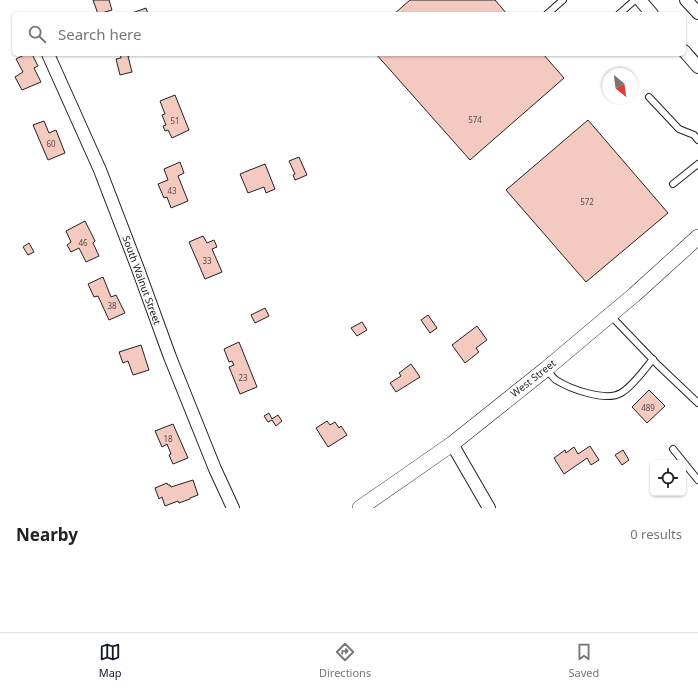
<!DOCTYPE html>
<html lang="en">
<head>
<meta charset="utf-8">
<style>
  body { margin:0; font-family:"Noto Sans",sans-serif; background:#f2f2f2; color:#222 }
  .controls { position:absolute; right:12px; bottom:12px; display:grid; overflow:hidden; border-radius:6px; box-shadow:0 1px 3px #0004 }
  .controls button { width:36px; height:36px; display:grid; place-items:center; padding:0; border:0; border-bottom:1px solid #e0e0e0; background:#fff; color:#222; font:20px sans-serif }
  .compass { position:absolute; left:602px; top:68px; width:36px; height:36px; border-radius:50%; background:#fff; box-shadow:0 1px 3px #0004; rotate:151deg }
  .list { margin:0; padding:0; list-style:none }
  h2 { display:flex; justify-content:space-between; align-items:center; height:52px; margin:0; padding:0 16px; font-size:17px }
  h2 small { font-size:13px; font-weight:400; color:#767676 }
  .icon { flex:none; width:22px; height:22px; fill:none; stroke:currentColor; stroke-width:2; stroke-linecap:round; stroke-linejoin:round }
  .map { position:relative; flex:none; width:698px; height:508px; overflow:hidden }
  .search { position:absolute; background:#fff; box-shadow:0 1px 3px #0004; left:12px; right:12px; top:12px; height:44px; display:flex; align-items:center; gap:10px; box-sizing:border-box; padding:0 14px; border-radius:6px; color:#767676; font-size:15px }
  .sheet { height:124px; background:#fff }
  nav { display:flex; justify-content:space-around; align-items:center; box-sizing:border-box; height:56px; border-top:1px solid #e0e0e0; background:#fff; font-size:11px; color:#767676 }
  nav a { display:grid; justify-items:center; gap:2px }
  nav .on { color:#111827 }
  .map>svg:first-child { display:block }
  .building { fill:#f3c9c0; stroke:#222 }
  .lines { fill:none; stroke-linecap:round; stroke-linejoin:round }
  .service-casing { stroke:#222; stroke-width:8 }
  .minor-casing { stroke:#222; stroke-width:14 }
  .tertiary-casing { stroke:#222; stroke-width:16 }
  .service { stroke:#fff; stroke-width:6 }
  .minor { stroke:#fff; stroke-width:12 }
  .tertiary { stroke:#fff; stroke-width:15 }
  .labels { text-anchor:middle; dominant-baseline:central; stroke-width:3; stroke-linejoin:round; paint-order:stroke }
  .number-label { font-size:8px; fill:#564c4a }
  .street-label { font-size:10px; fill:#222; stroke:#fff }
</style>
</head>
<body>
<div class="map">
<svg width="698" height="508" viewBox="0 0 698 508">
  <rect width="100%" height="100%" fill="#fff"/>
  <path class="building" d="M93 0H109L112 10 98 14Z
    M410 0H495L507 14H394Z
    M146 8 148 14H129Z
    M26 54H32L38 66 34 68 41 82 22 90 15 77 23 72 16 59Z
    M120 54H137L128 56 132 72 120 75 116 59 121 58Z
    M376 54H543L564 78 470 160Z
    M175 95 189 130 172 138 168 130 165 131 163 126 166 125 162 115 165 114 160 101Z
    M588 120 668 213 586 282 506 190Z
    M44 121 49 133 56 130 65 153 48 160 33 125Z
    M299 157 307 175 295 180 293 175 295 174 289 161Z
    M180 162 184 173 178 176 188 201 171 208 167 197 164 198 158 184 168 180 164 169Z
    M265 164 275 189 266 193 264 187 248 193 240 174Z
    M85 221 95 241 93 243 99 256 86 262 79 248 71 252 67 245 71 242 66 231Z
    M203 236 207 243 214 240 217 247 212 249 222 272 205 279 189 242Z
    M29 243 34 252 28 255 23 247Z
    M103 277 111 297 116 295 125 313 109 320 98 296 94 297 88 284Z
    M265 308 269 316 255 323 251 315Z
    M428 315 437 328 430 333 421 320Z
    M362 322 367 330 357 336 351 328Z
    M477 326 487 340 476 348 479 352 465 363 452 345Z
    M239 342 257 387 240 394 229 367 234 365 232 361 229 362 224 349Z
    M141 345 149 370 133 375 128 361 123 363 119 352Z
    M411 364 420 377 396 392 390 383 401 376 399 373Z
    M649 390 665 406 647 423 632 407Z
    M269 413 272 419 278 415 282 421 276 426 272 420 268 422 264 416Z
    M327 421 330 425 335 422 339 428 341 426 347 435 328 447 316 428Z
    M173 424 188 458 173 464 169 455 171 454 167 444 162 447 155 431Z
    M590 446 599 460 591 465 587 458 564 474 554 458 565 450 566 453 574 447 578 454Z
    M623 450 629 460 622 465 615 455Z
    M193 480 198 495 190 498V499L179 503 178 501 165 506 162 497 159 499 155 488 167 483 168 485H170L171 487Z"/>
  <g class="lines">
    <defs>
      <path id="service" d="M547 14 563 0
        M619 14 635 0
        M649 97 679 129 694 135 698 140
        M673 184 698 164
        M610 315 658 365 698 403
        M546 369C549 372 552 377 556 380 570 389 606 402 621 393 633 386 644 370 653 359
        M673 449 698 480"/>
      <path id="minor" d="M640 0 652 14
        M686 0 698 13
        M684 51 698 67
        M48 54 100 170 138 269 170 357 215 469 233 508
        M452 444 489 508"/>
      <path id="tertiary" d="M360 508 452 444 546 369 634 295 698 237"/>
    </defs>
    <use href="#service" class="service-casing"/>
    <use href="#minor" class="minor-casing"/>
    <use href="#tertiary" class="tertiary-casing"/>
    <use href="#service" class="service"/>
    <use href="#minor" class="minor"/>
    <use href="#tertiary" class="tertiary"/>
  </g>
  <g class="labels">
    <g class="number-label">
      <text x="475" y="119">574</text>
      <text x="175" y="120">51</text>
      <text x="51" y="143">60</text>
      <text x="172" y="190">43</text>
      <text x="587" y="201">572</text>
      <text x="83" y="242">46</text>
      <text x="207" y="260">33</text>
      <text x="112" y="305">38</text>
      <text x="243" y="377">23</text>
      <text x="648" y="407">489</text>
      <text x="168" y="438">18</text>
    </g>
    <g class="street-label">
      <text transform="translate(142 280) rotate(70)">South Walnut Street</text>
      <text transform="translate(533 378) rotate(-38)">West Street</text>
    </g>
  </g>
</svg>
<div class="controls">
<button><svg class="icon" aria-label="locate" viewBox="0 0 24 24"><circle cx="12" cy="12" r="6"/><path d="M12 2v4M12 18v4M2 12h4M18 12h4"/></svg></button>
</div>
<svg class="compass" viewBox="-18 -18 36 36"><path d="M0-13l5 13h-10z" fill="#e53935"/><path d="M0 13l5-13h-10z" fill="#767676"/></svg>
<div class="search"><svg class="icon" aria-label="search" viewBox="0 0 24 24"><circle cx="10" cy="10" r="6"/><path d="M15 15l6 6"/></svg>Search here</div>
</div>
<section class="sheet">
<h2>Nearby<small>0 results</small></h2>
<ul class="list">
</ul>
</section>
<nav>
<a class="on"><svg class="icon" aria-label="map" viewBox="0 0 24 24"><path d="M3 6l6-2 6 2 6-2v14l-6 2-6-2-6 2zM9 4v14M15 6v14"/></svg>Map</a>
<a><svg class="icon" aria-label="directions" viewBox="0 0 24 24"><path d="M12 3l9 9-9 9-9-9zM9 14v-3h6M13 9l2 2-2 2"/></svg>Directions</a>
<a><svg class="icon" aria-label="saved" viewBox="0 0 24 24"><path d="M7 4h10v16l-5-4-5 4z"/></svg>Saved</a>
</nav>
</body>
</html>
